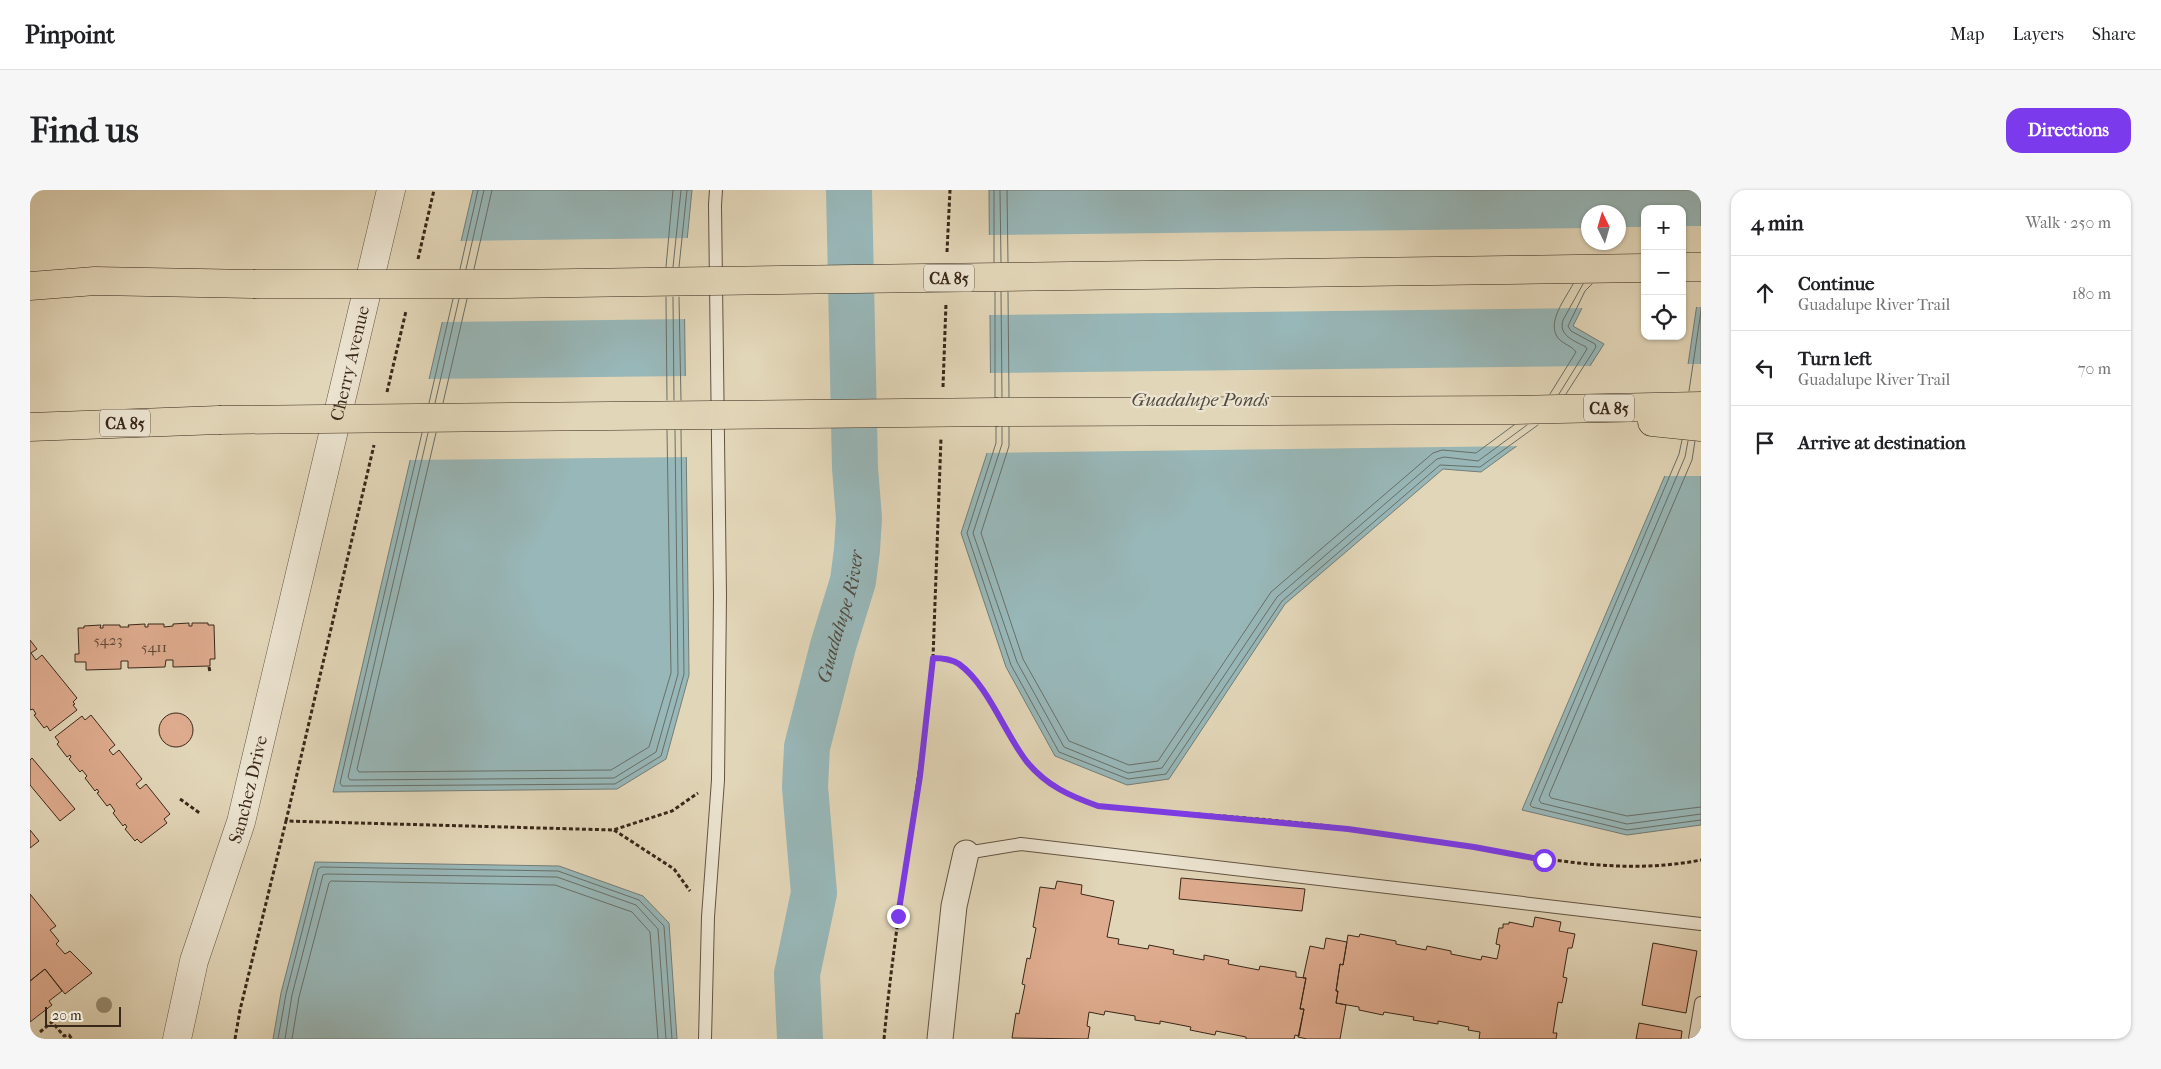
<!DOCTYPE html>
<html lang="en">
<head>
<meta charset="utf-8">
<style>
  body { margin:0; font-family:"IM FELL French Canon",serif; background:#f6f6f6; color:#202124 }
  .controls { position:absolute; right:15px; top:15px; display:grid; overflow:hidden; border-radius:10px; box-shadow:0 1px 4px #0004 }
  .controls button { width:45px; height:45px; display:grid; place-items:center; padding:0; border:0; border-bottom:1px solid #e0e0e0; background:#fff; color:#202124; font:25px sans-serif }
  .compass { position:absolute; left:1551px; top:15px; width:45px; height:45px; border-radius:50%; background:#fff; box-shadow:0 1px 4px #0004; rotate:355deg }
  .scale { position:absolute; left:15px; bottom:12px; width:76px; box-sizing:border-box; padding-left:5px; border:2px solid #392719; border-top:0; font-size:14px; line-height:18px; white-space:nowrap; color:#392719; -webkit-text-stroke:4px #ece4d1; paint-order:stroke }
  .stop { position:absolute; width:15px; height:15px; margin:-11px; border:4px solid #7c3aed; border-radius:50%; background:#fff }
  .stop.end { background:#7c3aed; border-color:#fff; box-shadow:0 1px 5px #0008 }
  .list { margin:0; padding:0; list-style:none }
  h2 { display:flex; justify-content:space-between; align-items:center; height:65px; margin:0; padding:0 20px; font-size:21px }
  h2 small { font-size:16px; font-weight:400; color:#757577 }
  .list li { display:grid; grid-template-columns:32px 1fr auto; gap:15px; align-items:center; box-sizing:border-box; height:75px; padding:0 20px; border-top:1px solid #e0e0e0 }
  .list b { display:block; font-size:19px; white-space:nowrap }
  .list p { margin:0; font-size:16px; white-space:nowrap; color:#757577 }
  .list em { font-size:16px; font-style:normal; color:#757577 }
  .icon { flex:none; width:28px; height:28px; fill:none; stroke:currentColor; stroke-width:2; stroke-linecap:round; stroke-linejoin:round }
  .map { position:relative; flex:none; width:1671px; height:849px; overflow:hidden; border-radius:15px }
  header { display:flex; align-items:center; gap:30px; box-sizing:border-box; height:70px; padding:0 25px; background:#fff; border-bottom:1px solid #e0e0e0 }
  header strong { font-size:24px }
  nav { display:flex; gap:28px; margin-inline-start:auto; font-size:18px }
  .intro { display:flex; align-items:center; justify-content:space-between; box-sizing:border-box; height:120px; padding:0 30px }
  h1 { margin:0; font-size:35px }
  .button { padding:12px 22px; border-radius:15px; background:#7c3aed; color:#fff; font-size:18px; font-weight:700 }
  main { display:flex; gap:30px; padding:0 30px }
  aside { flex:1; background:#fff; border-radius:15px; box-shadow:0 1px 4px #0004 }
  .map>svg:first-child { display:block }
  .water { fill:#98b7b8; stroke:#727d78; fill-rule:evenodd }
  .pier { fill:#e2d6b8 }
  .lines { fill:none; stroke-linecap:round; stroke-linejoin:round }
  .shore { stroke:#686f68; stroke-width:1 }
  .river { stroke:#98b7b8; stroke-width:46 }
  .building { fill:#deab8e; stroke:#392719 }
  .service-casing { stroke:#635341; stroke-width:14 }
  .minor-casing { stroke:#635341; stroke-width:27 }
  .tertiary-casing { stroke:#635341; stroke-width:29 }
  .motorway-casing { stroke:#392719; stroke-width:29 }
  .path { stroke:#392719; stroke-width:3; stroke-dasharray:4 2.5; stroke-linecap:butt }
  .service { stroke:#ece4d1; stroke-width:12 }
  .minor { stroke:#ece4d1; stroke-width:25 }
  .tertiary { stroke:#ece4d1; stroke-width:28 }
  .motorway { stroke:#e2d6b8; stroke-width:28 }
  .motorway-bridge-casing { stroke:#392719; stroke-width:29; stroke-linecap:butt }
  .motorway-bridge { stroke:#e2d6b8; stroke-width:28 }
  .tree { fill:#968b71 }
  .route { stroke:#7c3aed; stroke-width:6 }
  .labels { text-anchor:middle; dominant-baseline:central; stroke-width:4.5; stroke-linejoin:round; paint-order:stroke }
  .number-label { font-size:15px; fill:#624836 }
  .shield { fill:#ece4d1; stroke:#6f6050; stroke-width:1 }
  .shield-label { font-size:16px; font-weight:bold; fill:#392719 }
  .street-label { font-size:18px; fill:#392719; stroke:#ece4d1 }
  .water-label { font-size:19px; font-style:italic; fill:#514b41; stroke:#ece4d1 }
</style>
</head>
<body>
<header>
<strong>Pinpoint</strong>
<nav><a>Map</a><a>Layers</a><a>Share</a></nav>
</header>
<div class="intro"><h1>Find us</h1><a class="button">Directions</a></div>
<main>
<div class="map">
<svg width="1671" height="849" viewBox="0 0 1671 849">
  <rect width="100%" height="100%" fill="#e2d6b8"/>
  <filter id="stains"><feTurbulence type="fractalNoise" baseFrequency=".004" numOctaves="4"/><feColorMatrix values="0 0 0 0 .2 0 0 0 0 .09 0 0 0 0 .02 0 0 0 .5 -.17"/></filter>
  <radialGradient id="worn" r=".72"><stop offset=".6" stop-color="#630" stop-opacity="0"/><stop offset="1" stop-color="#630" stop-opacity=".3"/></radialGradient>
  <path class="water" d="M443 0H662L654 81 659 485 636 569 587 599 303 602Z
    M959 0H1671V74L1652 43V19H1615V45L1559 104 1543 136 1574 154 1528 226 1451 282 1413 279 1255 414 1139 589 1097 595 1025 566 976 477 931 343 961 251ZM1558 22H1588V52H1558Z
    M1671 87V635L1597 645 1492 620 1645 262Z
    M285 672 529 676 613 706 639 733 647 849H243L251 803Z"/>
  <path class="pier" d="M1652 36H1671V77L1652 48Z
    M1589 37H1615V49L1561 105 1555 118 957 125V45L1558 38V52H1588Z
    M660 48 656 81 657 129 410 132 429 51Z
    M1671 84V117H1664L1669 86Z
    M1655 174H1671V286H1632L1642 261Z
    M1563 176 1530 228 1491 256 954 263 958 251V183Z
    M658 186 659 267 378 270 397 189Z"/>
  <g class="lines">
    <path class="shore" d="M964 0V72
      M970 0 971 72
      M977 0 978 72
      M636 77 643 0
      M643 77 651 0
      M649 77 657 0
      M430 79 448 0
      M436 79 454 0
      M444 79 462 0
      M965 102V207
      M971 102 972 207
      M978 102 979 207
      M636 107 637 210
      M643 107 644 210
      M649 107 651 210
      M1659 201 1671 121
      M1520 204 1546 162C1542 156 1533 154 1528 148 1516 132 1536 108 1543 94
      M1529 204 1557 159 1556 157C1545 151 1528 146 1533 130L1553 94
      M1536 204 1566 157 1565 154 1541 141 1538 136 1555 101 1562 94
      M399 213 423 109
      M405 213 429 109
      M413 213 437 109
      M966 237V253L937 343 981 475 1029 562 1098 589 1136 584 1252 411 1410 275 1450 277 1508 235
      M972 237V254L943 343 987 472 1034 557 1098 583 1132 578 1247 407 1407 269 1414 267 1448 271 1497 235
      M979 237V256L951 343 993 469 1039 551 1099 575 1128 571 1241 402 1403 263 1412 260 1446 263 1484 235
      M392 243 310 593 312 596 585 594 631 566 654 484 651 240
      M398 243 318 587 320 590 584 588 626 562 648 484 645 240
      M406 243 327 579 329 582 581 580 619 557 641 483 637 240
      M1652 250 1649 264 1500 615 1502 617 1597 640 1671 630
      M1658 251 1655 267 1509 610 1511 613 1597 634 1671 624
      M1665 251 1662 270 1519 605 1521 608 1597 626 1671 617
      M248 849 256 804 288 679 291 677 528 681 609 710 634 736 642 849
      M255 849 262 805 293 685 296 684 527 687 606 715 628 739 636 849
      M262 849 269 807 299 693 301 691 525 695 602 722 620 742 628 849"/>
    <path class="river" id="s1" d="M770 849 767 784 784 703 775 597 777 557 803 456 823 391 827 360 829 328 825 278 819 0"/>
  </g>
  <path class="building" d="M159 433V436H162V433H178V435H184L185 469H180V476L143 477V470H136L135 477 98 478V471H91V479L56 480V472H45V464H49L48 438H54V436L71 435 70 438H73V435H90V437H99L98 435 115 434V437H118V434H134V437L143 436V434Z
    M0 450 7 459 1 463 6 470 12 465 47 508 43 512 45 514 43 515 47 520 20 541 17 536 14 538 4 525 6 524 3 519 0 520Z
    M129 540a17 17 0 1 1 34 0a17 17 0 1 1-34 0Z
    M61 525 85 555 79 560 83 565 89 560 112 589 106 594 110 599 116 594 140 624 134 629 137 633 111 653 107 649 105 651 95 639 97 637 95 634 93 636 83 623 85 621 80 614 77 616 67 603 69 602 67 599 65 601 55 588 57 586 52 580 50 582 39 569 41 567 40 565 37 567 27 554 29 552 25 547 52 526 55 530Z
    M2 568 45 619 30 631 0 595V570Z
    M0 640 9 651 0 658Z
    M1151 688 1275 699 1272 721 1149 709Z
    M1027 691 1052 695 1051 704 1084 711 1077 747 1089 749 1088 754 1118 759 1119 755 1144 760 1143 764 1174 770V765L1199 770 1198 774 1229 780 1230 776 1266 782V787L1276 788 1270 819H1274L1269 846 1265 845 1264 849H1216V847L1186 841 1185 845 1160 840 1161 837 1130 831V834L1105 830V826L1075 821 1074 825 1059 822 1057 836 1060 837 1058 849 982 848 986 823 989 824 995 795 992 794 997 768 1000 769 1006 738 1003 737 1010 697 1025 699Z
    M0 704 26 736 20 740 29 751 26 754 35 764 40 761 62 783 35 804 15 779 0 791Z
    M1505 727 1531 732 1529 741 1545 744 1542 758H1538L1533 787 1537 788 1532 813 1528 812 1523 843H1527L1526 849H1449L1450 842 1438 840 1439 837 1408 831V834L1383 830 1384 827 1354 822 1353 825 1329 820V817L1306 813 1308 801H1306L1310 774 1313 775 1318 745 1329 747 1330 744 1366 751V754L1396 760 1397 756 1421 761V764L1451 770 1452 766 1467 769 1470 755 1466 754 1469 738H1473V734H1479V732L1503 737Z
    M1296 748 1317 752 1313 775 1310 774 1306 801H1308L1306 813 1316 815 1310 849H1277L1268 847 1274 819H1270L1276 788H1273L1280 756 1294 759Z
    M1623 753 1667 761 1656 823 1612 815Z
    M15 779 32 801 19 811 22 815 0 832V791Z
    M1609 833 1652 841 1651 849H1606Z"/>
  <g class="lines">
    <defs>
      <path id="service" d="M936 663 991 654 1671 734
        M675 849 678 727 688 590 690 405 685 15 686 0
        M1665 849 1671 813"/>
      <path id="minor" d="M910 849 924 716 936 663"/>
      <g id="tertiary">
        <path id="s2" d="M147 849 164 771 211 632 361 0"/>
      </g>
      <path id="motorway" d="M1652 77H1671
        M0 96 65 91 223 94
        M968 222 1486 220 1671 216
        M1622 232 1671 237
        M0 237 189 230"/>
    </defs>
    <use href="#service" class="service-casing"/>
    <use href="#minor" class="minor-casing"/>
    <use href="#tertiary" class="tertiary-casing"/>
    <use href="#motorway" class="motorway-casing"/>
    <path class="path" d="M917 62 920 0
      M388 69 404 0
      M913 197 916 113
      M357 202 376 121
      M903 468 911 248
      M179 477 180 482
      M150 609 171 624
      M256 631 344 255
      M584 640 644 679 660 701
      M10 842 22 832 34 846 39 845 42 849
      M205 849 210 820 256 631 583 640 642 621 668 603
      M854 849C866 721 890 596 903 468 912 468 921 469 929 474 958 495 975 544 997 572 1017 596 1040 606 1068 616 1155 624 1243 628 1329 640 1368 646 1407 651 1445 657 1521 670 1595 685 1671 670"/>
    <use href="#service" class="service"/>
    <use href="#minor" class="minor"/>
    <use href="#tertiary" class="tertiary"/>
    <use href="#motorway" class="motorway"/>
    <defs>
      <path id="motorway-bridge" d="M223 94H472L1615 78
        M189 230 968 222"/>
    </defs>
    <use href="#motorway-bridge" class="motorway-bridge-casing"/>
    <use href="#motorway-bridge" class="motorway-bridge"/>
  </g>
  <circle class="tree" cx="74" cy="815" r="8"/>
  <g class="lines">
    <path class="route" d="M868 726 890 586 903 468C912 468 921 469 929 474 958 495 975 544 997 572 1017 596 1040 606 1068 616L1318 639 1444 657 1514 670"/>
  </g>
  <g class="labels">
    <g class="number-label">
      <text x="78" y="450">5423</text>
      <text x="124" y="457">5411</text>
    </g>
    <g class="shield">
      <rect x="894" y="74.5" width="50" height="27" rx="4"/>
      <rect x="1554" y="204.5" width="50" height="27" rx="4"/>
      <rect x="70" y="219.5" width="50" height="27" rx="4"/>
    </g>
    <g class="shield-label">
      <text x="919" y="88">CA 85</text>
      <text x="1579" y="218">CA 85</text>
      <text x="95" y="233">CA 85</text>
    </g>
    <g class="street-label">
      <text stroke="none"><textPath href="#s2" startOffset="698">Cherry Avenue</textPath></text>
      <text stroke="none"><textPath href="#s2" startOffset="260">Sanchez Drive</textPath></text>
    </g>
    <g class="water-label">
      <text x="1170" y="210">Guadalupe Ponds</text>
      <text stroke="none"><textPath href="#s1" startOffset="429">Guadalupe River</textPath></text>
    </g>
  </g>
  <rect width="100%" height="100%" filter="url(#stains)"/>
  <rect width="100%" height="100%" fill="url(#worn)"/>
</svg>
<div class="controls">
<button>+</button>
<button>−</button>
<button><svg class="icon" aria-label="locate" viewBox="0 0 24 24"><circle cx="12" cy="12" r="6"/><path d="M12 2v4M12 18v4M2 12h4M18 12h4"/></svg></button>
</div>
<svg class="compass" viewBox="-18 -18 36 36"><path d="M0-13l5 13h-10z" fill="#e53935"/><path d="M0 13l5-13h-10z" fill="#757577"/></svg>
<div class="scale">20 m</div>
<div class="stop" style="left:1514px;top:670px"></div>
<div class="stop end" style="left:868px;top:726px"></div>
</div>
<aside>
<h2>4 min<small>Walk · 250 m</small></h2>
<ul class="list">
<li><svg class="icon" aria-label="ahead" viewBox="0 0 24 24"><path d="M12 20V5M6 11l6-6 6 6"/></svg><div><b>Continue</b><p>Guadalupe River Trail</p></div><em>180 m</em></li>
<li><svg class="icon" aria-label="left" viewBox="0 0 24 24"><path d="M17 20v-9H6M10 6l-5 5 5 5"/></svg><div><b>Turn left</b><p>Guadalupe River Trail</p></div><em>70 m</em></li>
<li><svg class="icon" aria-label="arrive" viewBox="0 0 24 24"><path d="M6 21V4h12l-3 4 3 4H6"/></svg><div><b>Arrive at destination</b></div></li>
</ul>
</aside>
</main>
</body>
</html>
